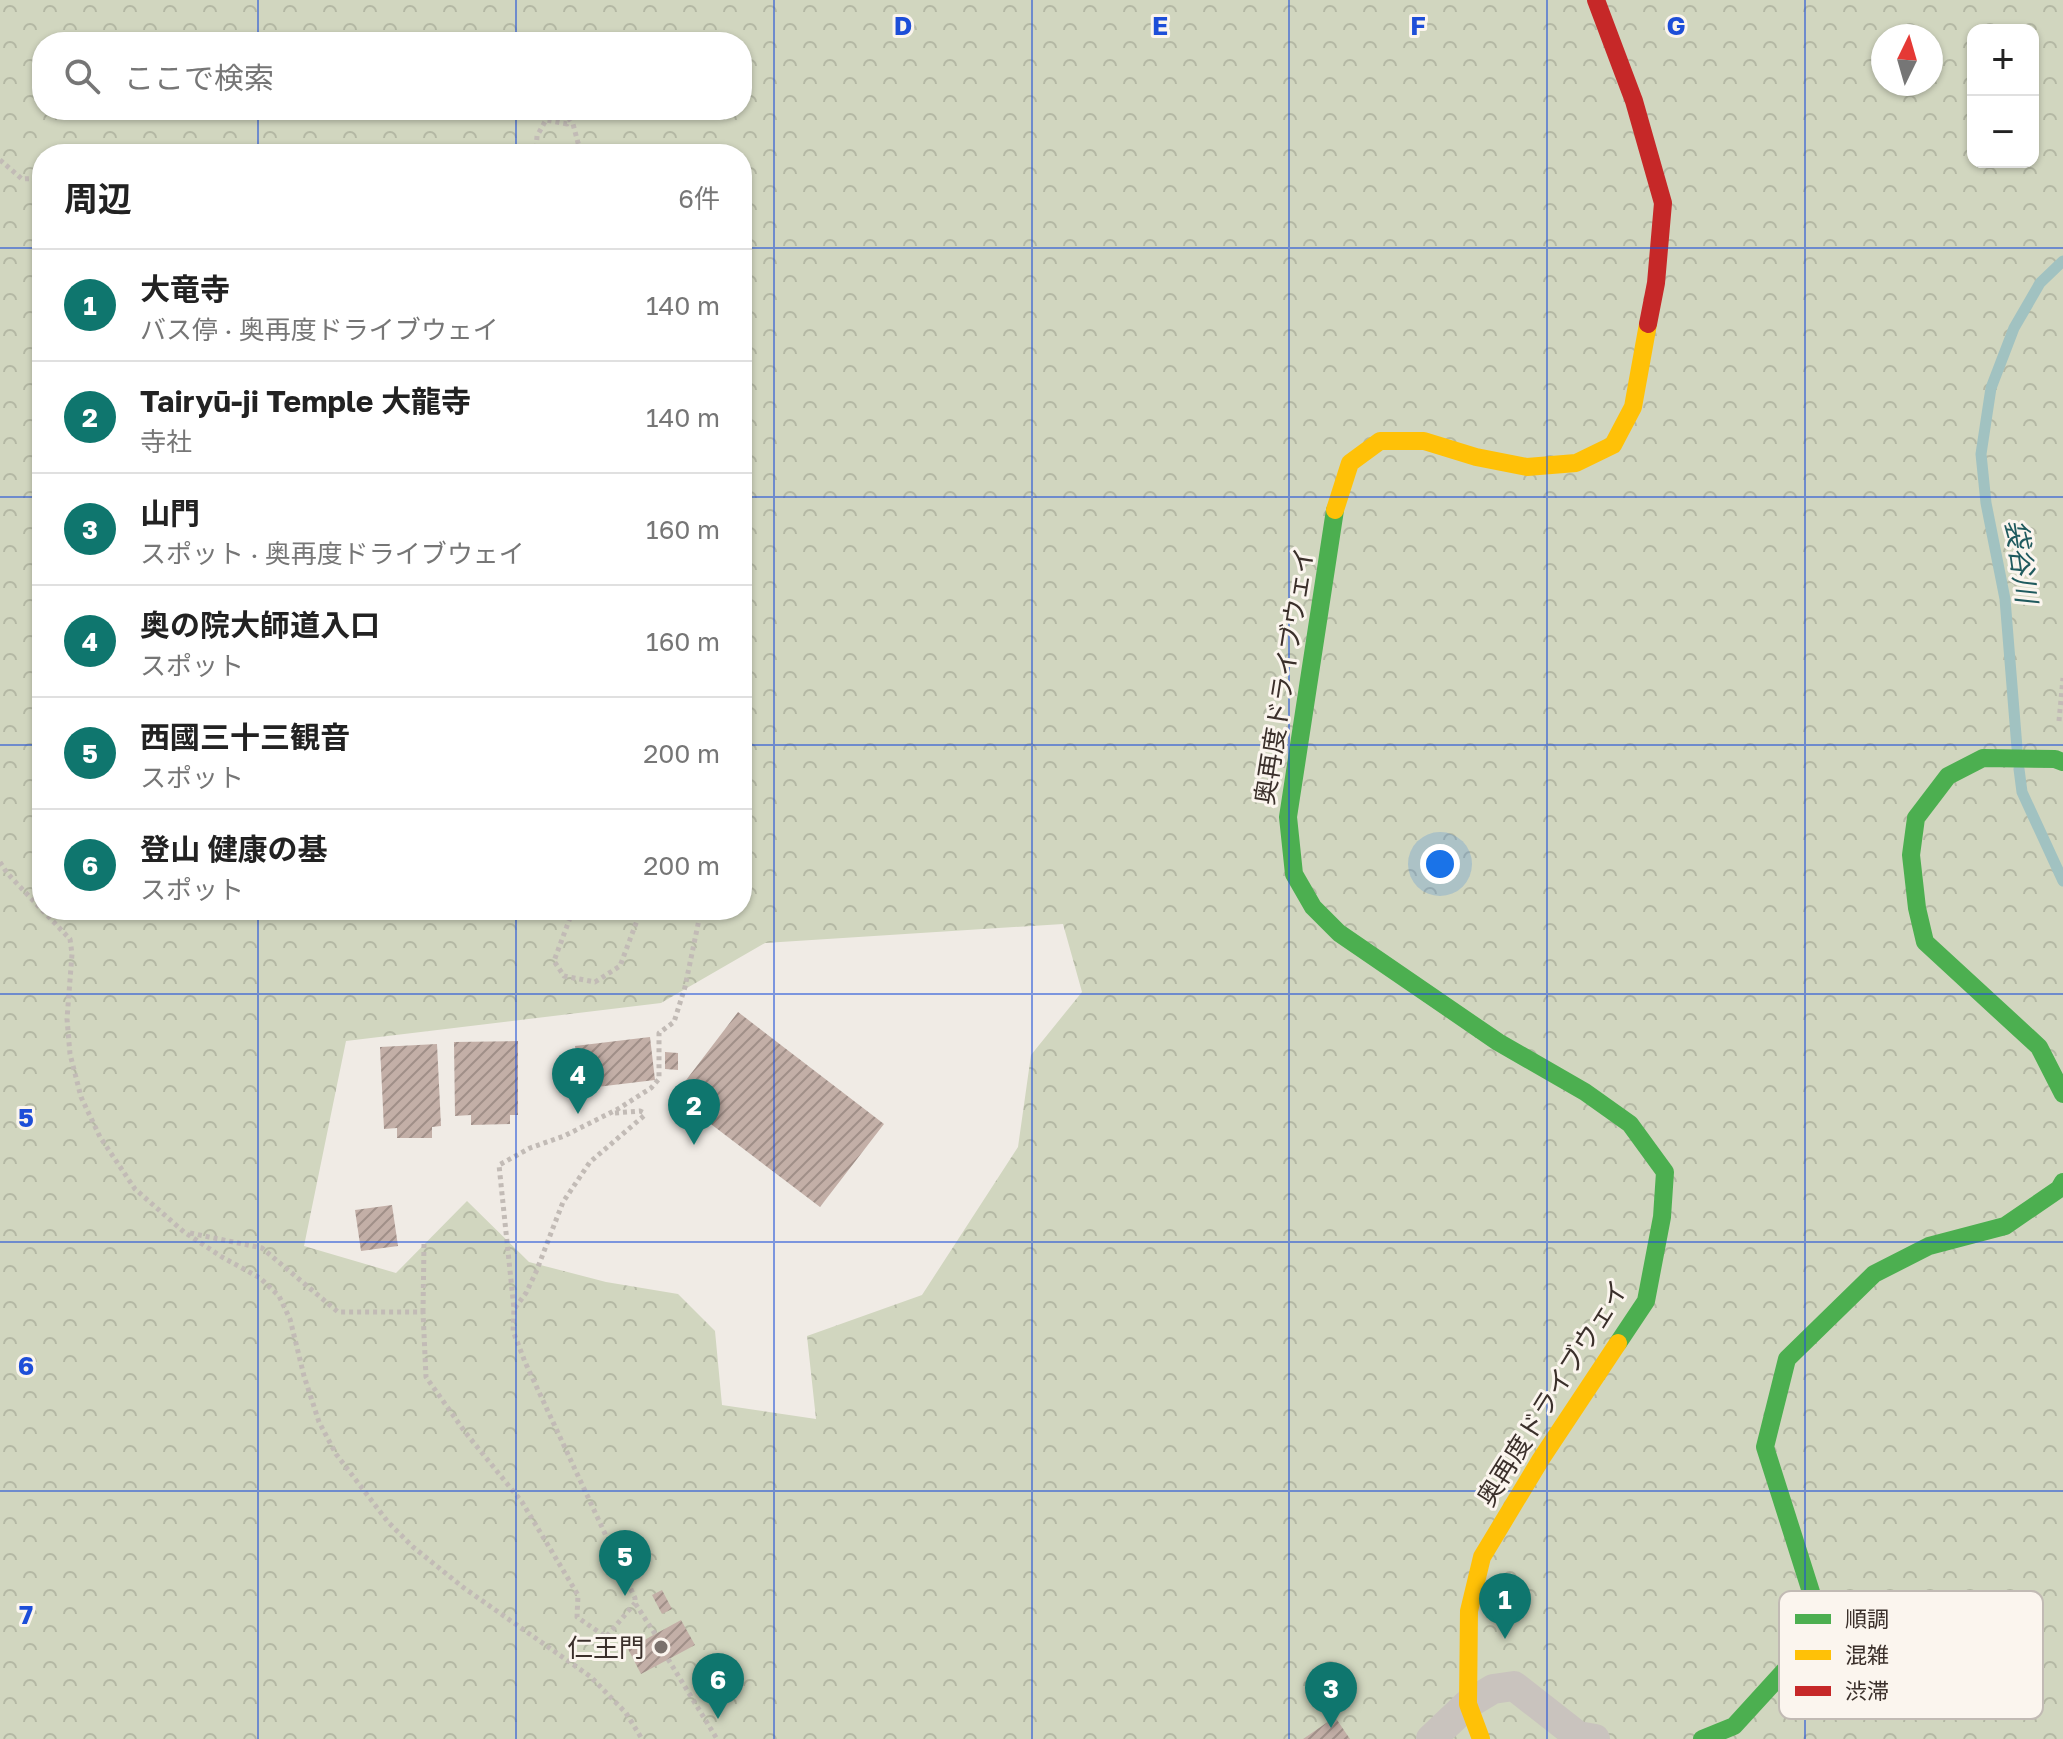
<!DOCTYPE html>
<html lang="ja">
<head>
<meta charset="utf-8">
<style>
  body { margin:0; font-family:"Golos Text","Noto Sans JP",sans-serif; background:#f2f2f2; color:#222 }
  .controls { position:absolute; right:24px; top:24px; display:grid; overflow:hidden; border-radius:16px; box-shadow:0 2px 6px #0004 }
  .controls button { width:72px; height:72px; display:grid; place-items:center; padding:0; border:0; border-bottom:2px solid #e0e0e0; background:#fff; color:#222; font:40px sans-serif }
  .compass { position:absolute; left:1871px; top:24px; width:72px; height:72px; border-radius:50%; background:#fff; box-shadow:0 2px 6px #0004; rotate:5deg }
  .you { position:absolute; left:1440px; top:864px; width:28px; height:28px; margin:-20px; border:6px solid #fff; border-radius:50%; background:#1a73e8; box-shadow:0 0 0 12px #1a73e833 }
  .badge { display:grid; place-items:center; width:52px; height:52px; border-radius:50%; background:#0f766e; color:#fff; font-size:26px; font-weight:700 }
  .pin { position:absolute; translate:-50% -66px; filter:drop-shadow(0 2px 4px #0008) }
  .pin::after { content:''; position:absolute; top:42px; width:28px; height:24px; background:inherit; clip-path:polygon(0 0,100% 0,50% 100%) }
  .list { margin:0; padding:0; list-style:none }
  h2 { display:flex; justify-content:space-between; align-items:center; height:104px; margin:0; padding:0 32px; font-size:34px }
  h2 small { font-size:26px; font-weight:400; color:#767676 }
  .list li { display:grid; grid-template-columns:52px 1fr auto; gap:24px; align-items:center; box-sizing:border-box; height:112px; padding:0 32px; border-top:2px solid #e0e0e0 }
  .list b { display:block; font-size:30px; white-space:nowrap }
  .list p { margin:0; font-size:26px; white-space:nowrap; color:#767676 }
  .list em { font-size:26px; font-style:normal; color:#767676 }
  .icon { flex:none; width:44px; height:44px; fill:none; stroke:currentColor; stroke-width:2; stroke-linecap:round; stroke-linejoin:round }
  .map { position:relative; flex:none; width:2063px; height:1739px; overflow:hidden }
  .search { position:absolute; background:#fff; box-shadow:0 2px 6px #0004; left:32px; top:32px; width:720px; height:88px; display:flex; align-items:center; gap:20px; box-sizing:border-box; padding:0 28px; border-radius:32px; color:#767676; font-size:30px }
  .panel { position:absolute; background:#fff; box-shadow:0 2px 6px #0004; left:32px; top:144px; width:720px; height:776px; border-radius:32px }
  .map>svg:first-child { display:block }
  .forest { fill:url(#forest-crowns); fill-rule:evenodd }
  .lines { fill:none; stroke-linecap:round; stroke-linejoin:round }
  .stream { stroke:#a1c2c1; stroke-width:11 }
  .building { fill:url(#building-hatch) }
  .path { stroke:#c2bbb6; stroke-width:5; stroke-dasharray:4 4; stroke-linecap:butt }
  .street { stroke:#c9c3be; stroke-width:30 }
  .fast { stroke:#4caf50; stroke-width:18 }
  .slow { stroke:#ffc107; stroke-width:18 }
  .jam { stroke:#c62828; stroke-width:18 }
  .grid { fill:none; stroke:#1d4ed8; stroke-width:2; stroke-opacity:0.55 }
  .poi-dot { fill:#7a716c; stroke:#fbf5ee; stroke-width:3 }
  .labels { text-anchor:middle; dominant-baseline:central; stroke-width:6; stroke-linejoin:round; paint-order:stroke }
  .street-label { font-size:26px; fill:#3b302b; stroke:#fbf5ee }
  .poi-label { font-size:26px; fill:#3b302b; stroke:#fbf5ee; text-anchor:end }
  .water-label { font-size:28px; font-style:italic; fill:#1f5a5e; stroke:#fbf5ee }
  .key { fill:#fbf5ee; stroke:#c1bab4; stroke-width:2 }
  .key-label { font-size:22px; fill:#3b302b }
  .grid-label { font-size:26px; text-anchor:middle; font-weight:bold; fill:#1d4ed8; stroke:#fbf5ee; stroke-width:6; stroke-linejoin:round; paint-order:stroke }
</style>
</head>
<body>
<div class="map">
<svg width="2063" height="1739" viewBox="0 0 2063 1739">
  <defs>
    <pattern id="forest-crowns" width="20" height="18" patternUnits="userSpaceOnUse" patternTransform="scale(2)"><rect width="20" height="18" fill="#d1d6bf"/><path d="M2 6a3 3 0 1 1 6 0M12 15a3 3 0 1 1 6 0" fill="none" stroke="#b4b8a4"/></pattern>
    <pattern id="building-hatch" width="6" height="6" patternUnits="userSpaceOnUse" patternTransform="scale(2)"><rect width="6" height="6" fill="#c3afa7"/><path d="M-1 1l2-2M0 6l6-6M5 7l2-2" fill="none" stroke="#a08f88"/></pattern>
  </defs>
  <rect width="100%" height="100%" fill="#f0ebe5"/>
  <path class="forest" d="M0 0H2063V1739H0ZM1973 30H2033V162H1973ZM1883 36H1931V84H1883ZM42 42H742V110H42ZM42 154H742V910H42ZM1063 924 1082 992 1031 1055 1018 1147 922 1295 807 1336 816 1419 722 1405 715 1331 678 1294 606 1282 529 1262 467 1201 396 1273 304 1246 346 1041 661 1003 765 943Z"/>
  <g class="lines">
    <path class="stream" d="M2017 748 2005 599 1986 503 1981 454 1991 388 2014 328 2040 283 2063 261
      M2019 769 2022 792 2063 881"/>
  </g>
  <path class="building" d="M738 1012 884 1124 820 1207 674 1096Z
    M650 1037 655 1080 580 1089 575 1046Z
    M518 1041V1115H510V1124L471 1125V1115L455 1116 454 1042Z
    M437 1044 441 1126 432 1127V1138H397V1128L384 1129 380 1047Z
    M665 1052 678 1053V1070L665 1069Z
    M392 1205 398 1246 361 1251 355 1210Z
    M662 1590 672 1609 662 1614 652 1595Z
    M681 1620 695 1645 641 1674 628 1649Z
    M1335 1717 1350 1739H1303Z"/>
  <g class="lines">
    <path class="path" d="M464 154H474
      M491 154 501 152 510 154
      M532 154 536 151 537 136 546 120 567 124 569 119 573 124 581 154
      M0 160 22 179 42 178
      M2059 721 2063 678
      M0 862 7 873 42 910
      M42 910 70 939 72 954 67 1019 70 1054 81 1097 100 1137 135 1189 184 1232 222 1257 260 1278 279 1296 290 1319 304 1376 319 1422 336 1454 388 1522 413 1547 464 1588 591 1677 626 1713 642 1739
      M573 910 554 961 564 976 595 982 620 966 641 910
      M615 1113 640 1111 646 1114
      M190 1233 262 1248 338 1312H423L426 1377 465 1432 522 1502 578 1595 577 1617 606 1637 635 1603
      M515 1308 526 1293 536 1272 563 1202 590 1162 646 1114
      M423 1312 424 1244
      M655 1634 635 1603V1598L525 1362 513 1331 514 1309 499 1165 530 1148 564 1136 618 1109 651 1088 659 1079V1033L674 1022 685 987 701 910
      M668 1659 717 1739"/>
    <path class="street" d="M1431 1739 1468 1704 1493 1689 1514 1686 1578 1736 1595 1739"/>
    <path class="fast" d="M1335 510 1288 817 1294 874 1313 907 1339 933 1498 1042 1585 1092 1630 1124 1665 1172 1662 1217 1646 1301 1618 1343
      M2063 762 2055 759 1983 758 1948 776 1916 818 1911 855 1917 908 1925 942 2039 1047 2063 1094
      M1702 1739 1734 1726 1806 1647 1818 1614 1765 1447 1787 1359 1874 1274 1929 1246 2005 1226 2059 1189 2063 1182"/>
    <path class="slow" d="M1335 510 1350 463 1380 441H1424L1476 457 1527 467 1576 463 1613 445 1633 407 1648 324
      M1481 1739 1468 1704 1469 1611 1482 1557 1541 1459 1618 1343"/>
    <path class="jam" d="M1596 0 1634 101 1663 203 1656 283 1648 324"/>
  </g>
  <path class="grid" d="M258 0V42M516 0V42M774 0V1739M1032 0V1739M1289 0V1739M1547 0V1739M1805 0V1739M258 110V154M516 110V154M0 248H42M742 248H2063M0 497H42M742 497H2063M0 745H42M742 745H2063M258 910V1739M516 910V1739M0 994H2063M0 1242H2063M0 1491H2063"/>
  <circle class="poi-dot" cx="661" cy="1647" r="8"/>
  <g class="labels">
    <g class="street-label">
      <text transform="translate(1284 676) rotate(-81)">奥再度ドライブウェイ</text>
      <text transform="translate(1552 1393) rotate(-58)">奥再度ドライブウェイ</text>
    </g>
    <g class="poi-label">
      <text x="645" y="1647">仁王門</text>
    </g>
    <g class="water-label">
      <text transform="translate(2022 561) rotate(82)">袋谷川</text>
    </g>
  </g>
  <rect x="1779" y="1591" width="264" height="128" rx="12" class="key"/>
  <rect x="1795" y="1614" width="36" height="10" fill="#4caf50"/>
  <rect x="1795" y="1650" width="36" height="10" fill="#ffc107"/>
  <rect x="1795" y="1686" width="36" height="10" fill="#c62828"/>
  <g class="key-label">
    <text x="1845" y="1627">順調</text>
    <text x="1845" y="1663">混雑</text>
    <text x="1845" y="1699">渋滞</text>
  </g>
  <g class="grid-label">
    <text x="903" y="35">D</text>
    <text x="1160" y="35">E</text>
    <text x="1418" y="35">F</text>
    <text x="1676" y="35">G</text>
    <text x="26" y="1127">5</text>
    <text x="26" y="1375">6</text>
    <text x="26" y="1624">7</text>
  </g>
</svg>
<div class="controls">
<button>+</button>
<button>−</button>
</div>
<svg class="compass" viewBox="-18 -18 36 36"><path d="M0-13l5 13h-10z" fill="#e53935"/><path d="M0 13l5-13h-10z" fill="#767676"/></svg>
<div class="you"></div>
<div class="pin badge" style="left:1505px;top:1639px">1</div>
<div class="pin badge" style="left:694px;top:1145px">2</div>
<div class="pin badge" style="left:1331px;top:1728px">3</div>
<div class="pin badge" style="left:578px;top:1114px">4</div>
<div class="pin badge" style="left:625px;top:1596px">5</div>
<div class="pin badge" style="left:718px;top:1719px">6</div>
<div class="search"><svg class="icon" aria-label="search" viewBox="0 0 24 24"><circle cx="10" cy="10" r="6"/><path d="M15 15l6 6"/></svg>ここで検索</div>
<section class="panel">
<h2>周辺<small>6件</small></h2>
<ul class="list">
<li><span class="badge">1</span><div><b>大竜寺</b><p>バス停 · 奥再度ドライブウェイ</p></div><em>140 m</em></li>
<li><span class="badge">2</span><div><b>Tairyū-ji Temple 大龍寺</b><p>寺社</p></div><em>140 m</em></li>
<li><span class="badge">3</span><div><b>山門</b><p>スポット · 奥再度ドライブウェイ</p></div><em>160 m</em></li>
<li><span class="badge">4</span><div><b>奥の院大師道入口</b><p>スポット</p></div><em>160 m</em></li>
<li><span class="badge">5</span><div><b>西國三十三観音</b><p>スポット</p></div><em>200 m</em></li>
<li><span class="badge">6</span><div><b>登山 健康の基</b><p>スポット</p></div><em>200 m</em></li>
</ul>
</section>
</div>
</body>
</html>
